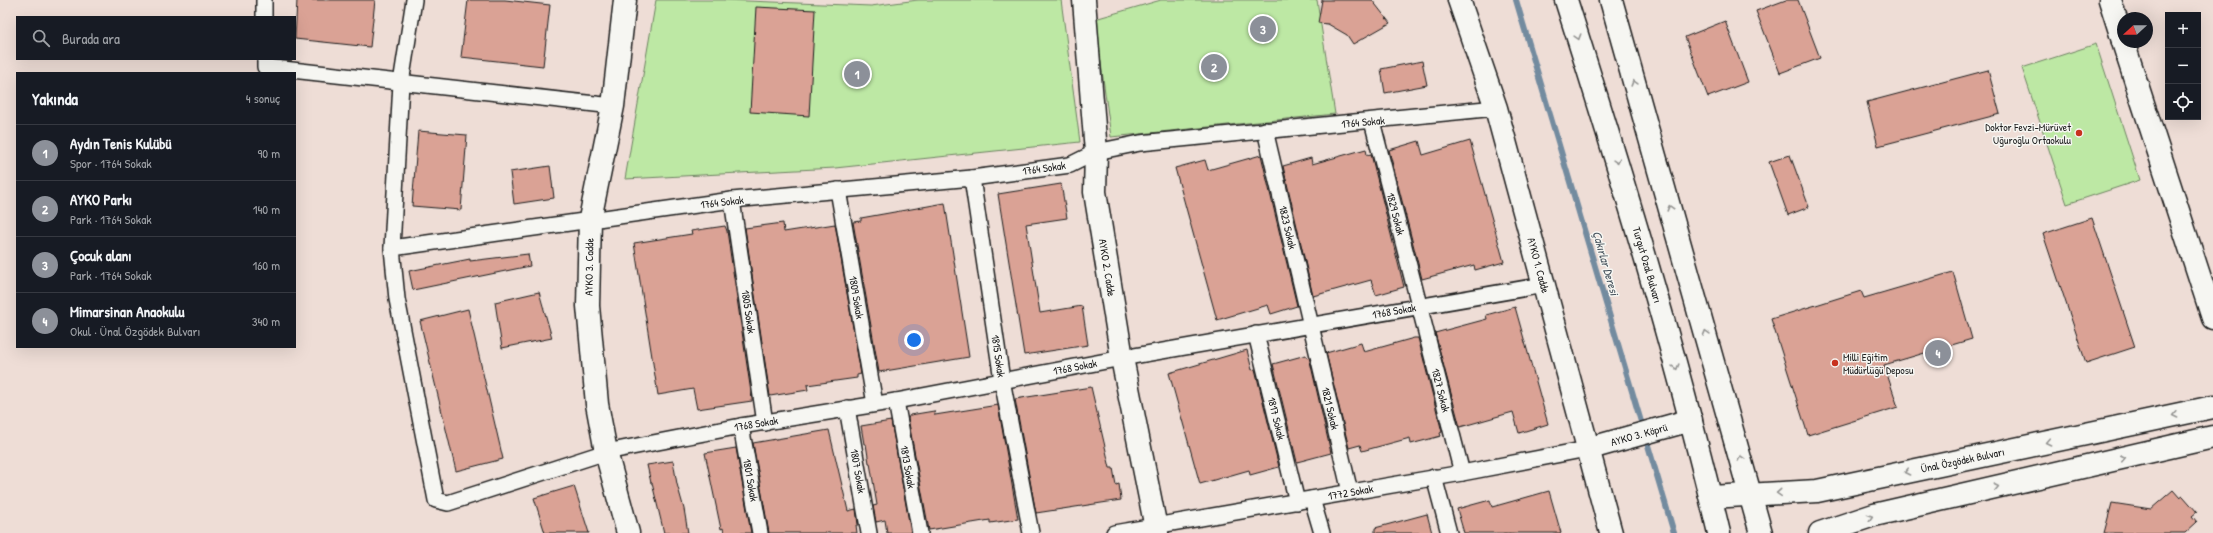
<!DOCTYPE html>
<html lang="tr">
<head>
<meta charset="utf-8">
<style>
  body { margin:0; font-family:"Patrick Hand",sans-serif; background:#242831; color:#f1f3f6 }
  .controls { position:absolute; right:12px; top:12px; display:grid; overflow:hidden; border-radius:0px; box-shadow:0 4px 16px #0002 }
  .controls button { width:36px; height:36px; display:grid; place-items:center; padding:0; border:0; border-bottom:1px solid #363941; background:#171b24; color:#f1f3f6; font:20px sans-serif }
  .compass { position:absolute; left:2117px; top:12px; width:36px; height:36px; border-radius:50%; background:#171b24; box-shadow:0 4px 16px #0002; rotate:249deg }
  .you { position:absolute; left:914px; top:340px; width:14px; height:14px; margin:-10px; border:3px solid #fff; border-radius:50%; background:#1a73e8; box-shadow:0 0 0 6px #1a73e833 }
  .badge { display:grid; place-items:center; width:26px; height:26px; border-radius:50%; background:#8c9099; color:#fff; font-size:13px; font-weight:700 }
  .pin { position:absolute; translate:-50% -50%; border:2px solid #fff; box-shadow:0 1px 4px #0006 }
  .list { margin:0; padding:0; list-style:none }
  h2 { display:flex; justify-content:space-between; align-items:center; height:52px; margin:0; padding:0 16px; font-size:17px }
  h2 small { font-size:13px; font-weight:400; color:#9ea1a6 }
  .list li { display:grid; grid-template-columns:26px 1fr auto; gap:12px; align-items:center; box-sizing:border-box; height:56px; padding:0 16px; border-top:1px solid #363941 }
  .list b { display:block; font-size:15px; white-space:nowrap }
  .list p { margin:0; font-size:13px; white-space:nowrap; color:#9ea1a6 }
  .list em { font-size:13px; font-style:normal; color:#9ea1a6 }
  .icon { flex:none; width:22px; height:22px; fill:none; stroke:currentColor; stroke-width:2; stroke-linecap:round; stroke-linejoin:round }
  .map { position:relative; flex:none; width:2213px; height:533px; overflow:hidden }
  .search { position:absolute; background:#171b24; box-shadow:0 4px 16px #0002; left:16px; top:16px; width:280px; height:44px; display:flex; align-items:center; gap:10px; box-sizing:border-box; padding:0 14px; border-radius:0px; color:#9ea1a6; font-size:15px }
  .panel { position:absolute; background:#171b24; box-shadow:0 4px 16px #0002; left:16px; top:72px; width:280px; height:276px; border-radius:0px }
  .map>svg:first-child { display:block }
  .green { fill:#bde8a4; stroke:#6c8260 }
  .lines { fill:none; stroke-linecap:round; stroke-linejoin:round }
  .stream { stroke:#738b9f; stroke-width:6 }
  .building { fill:#daa295; stroke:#1c1c1c }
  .street-casing { stroke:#1c1c1c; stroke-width:18 }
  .secondary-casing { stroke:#1c1c1c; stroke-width:25 }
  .primary-casing { stroke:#1c1c1c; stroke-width:25 }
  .street { stroke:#f6f6f2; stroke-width:15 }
  .secondary { stroke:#f6f6f2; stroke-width:22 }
  .primary { stroke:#f6f6f2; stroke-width:22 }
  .oneway { stroke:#949492 }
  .poi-dot { fill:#c8321e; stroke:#f6f6f2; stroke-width:1.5 }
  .labels { text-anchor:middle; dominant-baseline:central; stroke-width:3; stroke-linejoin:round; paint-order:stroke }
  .street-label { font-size:11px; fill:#1c1c1c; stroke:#f6f6f2 }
  .poi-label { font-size:11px; fill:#1c1c1c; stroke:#f6f6f2; text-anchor:end }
  .water-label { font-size:12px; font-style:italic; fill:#48545e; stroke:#f6f6f2 }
</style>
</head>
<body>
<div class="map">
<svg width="2213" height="533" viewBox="0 0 2213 533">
  <rect width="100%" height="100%" fill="#eeddd6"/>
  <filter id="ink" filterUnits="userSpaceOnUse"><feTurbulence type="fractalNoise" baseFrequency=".025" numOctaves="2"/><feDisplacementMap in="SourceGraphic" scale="8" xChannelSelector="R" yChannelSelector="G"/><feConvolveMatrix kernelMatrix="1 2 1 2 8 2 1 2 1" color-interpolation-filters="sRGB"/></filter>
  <g filter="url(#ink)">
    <path class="green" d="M656 0H723L871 6 918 0H1061L1080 142 835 168 625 179Z
      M1161 0H1317L1335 114 1111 137 1095 19Z
      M2096 44 2140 180 2067 204 2022 68Z"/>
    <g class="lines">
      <path class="stream" d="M1516 0 1674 533"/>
    </g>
    <path class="building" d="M297 0H375L370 47 295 39Z
      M468 0H505L550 5 543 66 461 57Z
      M1322 0H1372L1390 23 1353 44 1347 35 1328 24 1318 23Z
      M1786 0H1798L1820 58 1780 73 1756 11Z
      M756 7 815 10 809 116 750 112Z
      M1725 21 1748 82 1708 97 1685 37Z
      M1422 61 1427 85 1385 93 1381 69Z
      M1988 70 2000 114 1878 146 1867 102Z
      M418 131 467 135 461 210 412 206Z
      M1419 141 1423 155 1470 141 1504 262 1475 270 1474 265 1422 279 1389 150Z
      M1366 149 1367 155 1371 154 1404 287 1376 295 1371 280 1313 296 1283 166 1311 158 1312 164Z
      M1261 155 1297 306 1271 314 1268 305 1217 320 1175 168 1205 160 1208 170Z
      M1790 155 1809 207 1788 215 1769 162Z
      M550 166 554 198 514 204 510 172Z
      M1061 184 1067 218 1026 224 1040 313 1082 306 1088 345 1024 355 998 194Z
      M945 203 969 357 879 372 853 222 861 221V218Z
      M2092 218 2135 347 2086 363 2043 234Z
      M783 223 784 232 835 224 861 374 857 375V378L807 385 808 390 770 396 745 228Z
      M725 226 727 231 752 399V401L697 409 693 389 658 395 634 243 692 234 691 231Z
      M528 254 530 266 413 290 409 271 470 259V261Z
      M1953 272 1972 339 1884 365 1898 407 1808 435 1771 319 1861 291 1864 298Z
      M539 292 552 338 502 348 495 302Z
      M1515 307 1548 424 1519 433 1513 412 1460 427 1435 333 1487 319 1486 315Z
      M468 309 503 459 456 471 420 321Z
      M1414 338H1418L1442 432 1440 433 1441 436 1411 444 1410 438 1362 451 1360 445 1349 448 1326 353 1361 343 1364 352Z
      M1247 350 1252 370 1255 369 1279 467 1250 475 1249 470 1200 484 1169 373Z
      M1306 355 1307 358 1309 357 1331 453 1297 462 1273 364Z
      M1091 387 1110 468H1113L1116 485 1119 484 1121 500 1036 513 1015 399Z
      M998 405 1018 519 990 523V520L929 530 908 418 910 415 934 411 935 415Z
      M891 421 911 533H887L885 520 876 522 873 506 877 505 870 463H869L866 444H864L861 426Z
      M829 430 848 511 856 509 858 525H856L857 533H769L753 443Z
      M736 448 751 533H724L723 528 721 529 705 453Z
      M673 461 677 484 684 509 688 533H664L652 483H651L647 465Z
      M574 486 589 533H545L534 498Z
      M2173 490 2180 498 2183 496 2197 512 2192 516 2197 522 2185 533H2104L2112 503 2151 509Z
      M1549 491 1561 533H1464L1457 509 1490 500 1492 507Z
      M1427 514 1432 533H1375V528Z"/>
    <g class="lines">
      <defs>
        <g id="street">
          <path d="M264 0V17"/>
          <path d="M265 59V67L613 106"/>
          <path id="s1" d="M1496 108 1140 143 1096 152 1070 165 972 178 732 200 392 248 397 299 436 500 448 503 606 452 741 426 896 401 1122 358 1544 285"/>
          <path id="s2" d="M1372 121 1462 473"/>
          <path id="s3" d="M1265 130 1350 492"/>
          <path id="s4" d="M972 178 1002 380 1031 533"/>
          <path id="s5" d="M838 190 875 404"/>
          <path id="s6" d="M732 200 765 423"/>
          <path d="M392 248 401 83 414 0"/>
          <path id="s7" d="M1256 334 1297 502"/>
          <path id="s8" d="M896 401 920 533"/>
          <path id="s9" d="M847 408 869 533"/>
          <path id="s10" d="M741 426 760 533"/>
          <path d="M1434 477 1449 533"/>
          <path d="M1312 499 1322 533"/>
          <path id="s11" d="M1114 533 1462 473 1587 449"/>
        </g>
        <g id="secondary">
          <path d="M625 0 613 106 590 219 588 306 597 404 606 452 628 533"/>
          <path id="s12" d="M1084 0 1096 152 1095 192 1122 358 1157 533"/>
          <path id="s13" d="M1459 0 1496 108 1611 533"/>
          <path d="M2110 0 2123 41"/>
          <path d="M2123 42 2213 318"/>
          <path id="s14" d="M1587 449 1691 420"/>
          <path id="s15" d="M1711 497 1817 491 2213 407"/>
          <path d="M1820 533 1874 515 2213 437"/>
        </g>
        <g id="primary">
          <path id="s16" d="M1566 0C1622 176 1676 353 1719 533"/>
          <path d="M1611 0 1761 533"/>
        </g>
      </defs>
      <use href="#street" class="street-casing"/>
      <use href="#secondary" class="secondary-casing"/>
      <use href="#primary" class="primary-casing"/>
      <use href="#street" class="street"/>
      <use href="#secondary" class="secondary"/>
      <use href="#primary" class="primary"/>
    </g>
    <defs><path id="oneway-chevron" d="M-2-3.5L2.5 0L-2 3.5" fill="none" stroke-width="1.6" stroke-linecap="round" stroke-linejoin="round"/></defs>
    <g class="oneway">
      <use href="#oneway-chevron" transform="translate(1578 37) rotate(73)"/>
      <use href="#oneway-chevron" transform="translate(1634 83) rotate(-106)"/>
      <use href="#oneway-chevron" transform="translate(1617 161) rotate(73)"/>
      <use href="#oneway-chevron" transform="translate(1670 208) rotate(-106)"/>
      <use href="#oneway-chevron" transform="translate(1706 333) rotate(-106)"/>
      <use href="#oneway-chevron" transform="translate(1676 367) rotate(74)"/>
      <use href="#oneway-chevron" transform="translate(2175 415) rotate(168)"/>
      <use href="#oneway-chevron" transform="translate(2048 442) rotate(168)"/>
      <use href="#oneway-chevron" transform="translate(1741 458) rotate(-106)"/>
      <use href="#oneway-chevron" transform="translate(2123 458) rotate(-13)"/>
      <use href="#oneway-chevron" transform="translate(1907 472) rotate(168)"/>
      <use href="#oneway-chevron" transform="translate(1996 487) rotate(-13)"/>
      <use href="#oneway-chevron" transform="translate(1779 493) rotate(176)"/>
      <use href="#oneway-chevron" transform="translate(1870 517) rotate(-17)"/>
    </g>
  </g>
  <g class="poi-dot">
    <circle cx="2079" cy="133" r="4"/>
    <circle cx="1835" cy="363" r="4"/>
  </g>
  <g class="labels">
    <g class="street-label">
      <text transform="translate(1363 122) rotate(-5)">1764 Sokak</text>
      <text transform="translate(1044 168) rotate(-8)">1764 Sokak</text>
      <text transform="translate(722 202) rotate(-7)">1764 Sokak</text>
      <text stroke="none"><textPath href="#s2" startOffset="96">1829 Sokak</textPath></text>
      <text stroke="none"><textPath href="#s3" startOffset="100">1823 Sokak</textPath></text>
      <text stroke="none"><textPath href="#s13" startOffset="277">AYKO 1. Cadde</textPath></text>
      <text stroke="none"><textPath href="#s16" startOffset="277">Turgut Ozal Bulvarı</textPath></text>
      <text transform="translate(589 267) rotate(-89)">AYKO 3. Cadde</text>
      <text stroke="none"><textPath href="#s12" startOffset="269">AYKO 2. Cadde</textPath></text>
      <text stroke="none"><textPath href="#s5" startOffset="109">1809 Sokak</textPath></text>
      <text stroke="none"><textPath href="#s1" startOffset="2350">1768 Sokak</textPath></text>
      <text stroke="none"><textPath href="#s6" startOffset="113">1805 Sokak</textPath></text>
      <text stroke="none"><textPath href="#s4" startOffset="180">1815 Sokak</textPath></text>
      <text stroke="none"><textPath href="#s1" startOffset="2026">1768 Sokak</textPath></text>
      <text stroke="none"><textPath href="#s2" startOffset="278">1827 Sokak</textPath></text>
      <text stroke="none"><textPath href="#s3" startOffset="286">1821 Sokak</textPath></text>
      <text stroke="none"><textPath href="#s7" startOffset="87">1817 Sokak</textPath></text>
      <text stroke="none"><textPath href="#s1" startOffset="1702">1768 Sokak</textPath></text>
      <text stroke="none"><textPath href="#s14" startOffset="54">AYKO 3. Köprü</textPath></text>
      <text stroke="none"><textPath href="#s15" startOffset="255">Ünal Özgödek Bulvarı</textPath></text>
      <text stroke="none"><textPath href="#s8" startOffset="67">1813 Sokak</textPath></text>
      <text stroke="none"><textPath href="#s9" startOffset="64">1807 Sokak</textPath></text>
      <text stroke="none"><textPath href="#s10" startOffset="55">1801 Sokak</textPath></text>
      <text stroke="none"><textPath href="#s11" startOffset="240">1772 Sokak</textPath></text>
    </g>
    <g class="poi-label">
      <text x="2071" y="127">Doktor Fevzi-Mürüvet<tspan x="2071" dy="13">Uğuroğlu Ortaokulu</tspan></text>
      <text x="1843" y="357" text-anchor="start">Milli Eğitim<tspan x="1843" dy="13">Müdürlüğü Deposu</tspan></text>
    </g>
    <g class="water-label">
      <text transform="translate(1606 263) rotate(74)">Çakırlar Deresi</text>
    </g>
  </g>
</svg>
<div class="controls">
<button>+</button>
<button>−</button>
<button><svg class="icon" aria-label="locate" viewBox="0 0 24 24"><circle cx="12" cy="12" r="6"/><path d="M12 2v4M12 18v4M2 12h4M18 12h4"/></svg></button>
</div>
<svg class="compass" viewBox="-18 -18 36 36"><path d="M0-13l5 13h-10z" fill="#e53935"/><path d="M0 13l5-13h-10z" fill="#9ea1a6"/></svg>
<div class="you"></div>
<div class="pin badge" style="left:857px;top:74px">1</div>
<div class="pin badge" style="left:1214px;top:67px">2</div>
<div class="pin badge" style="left:1263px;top:29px">3</div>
<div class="pin badge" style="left:1938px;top:353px">4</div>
<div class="search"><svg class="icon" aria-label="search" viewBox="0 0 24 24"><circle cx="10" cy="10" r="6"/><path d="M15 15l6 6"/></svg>Burada ara</div>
<section class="panel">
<h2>Yakında<small>4 sonuç</small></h2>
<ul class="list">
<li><span class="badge">1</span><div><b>Aydın Tenis Kulübü</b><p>Spor · 1764 Sokak</p></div><em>90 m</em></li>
<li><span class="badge">2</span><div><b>AYKO Parkı</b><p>Park · 1764 Sokak</p></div><em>140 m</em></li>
<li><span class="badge">3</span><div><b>Çocuk alanı</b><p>Park · 1764 Sokak</p></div><em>160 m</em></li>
<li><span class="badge">4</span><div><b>Mimarsinan Anaokulu</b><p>Okul · Ünal Özgödek Bulvarı</p></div><em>340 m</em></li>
</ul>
</section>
</div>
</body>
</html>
